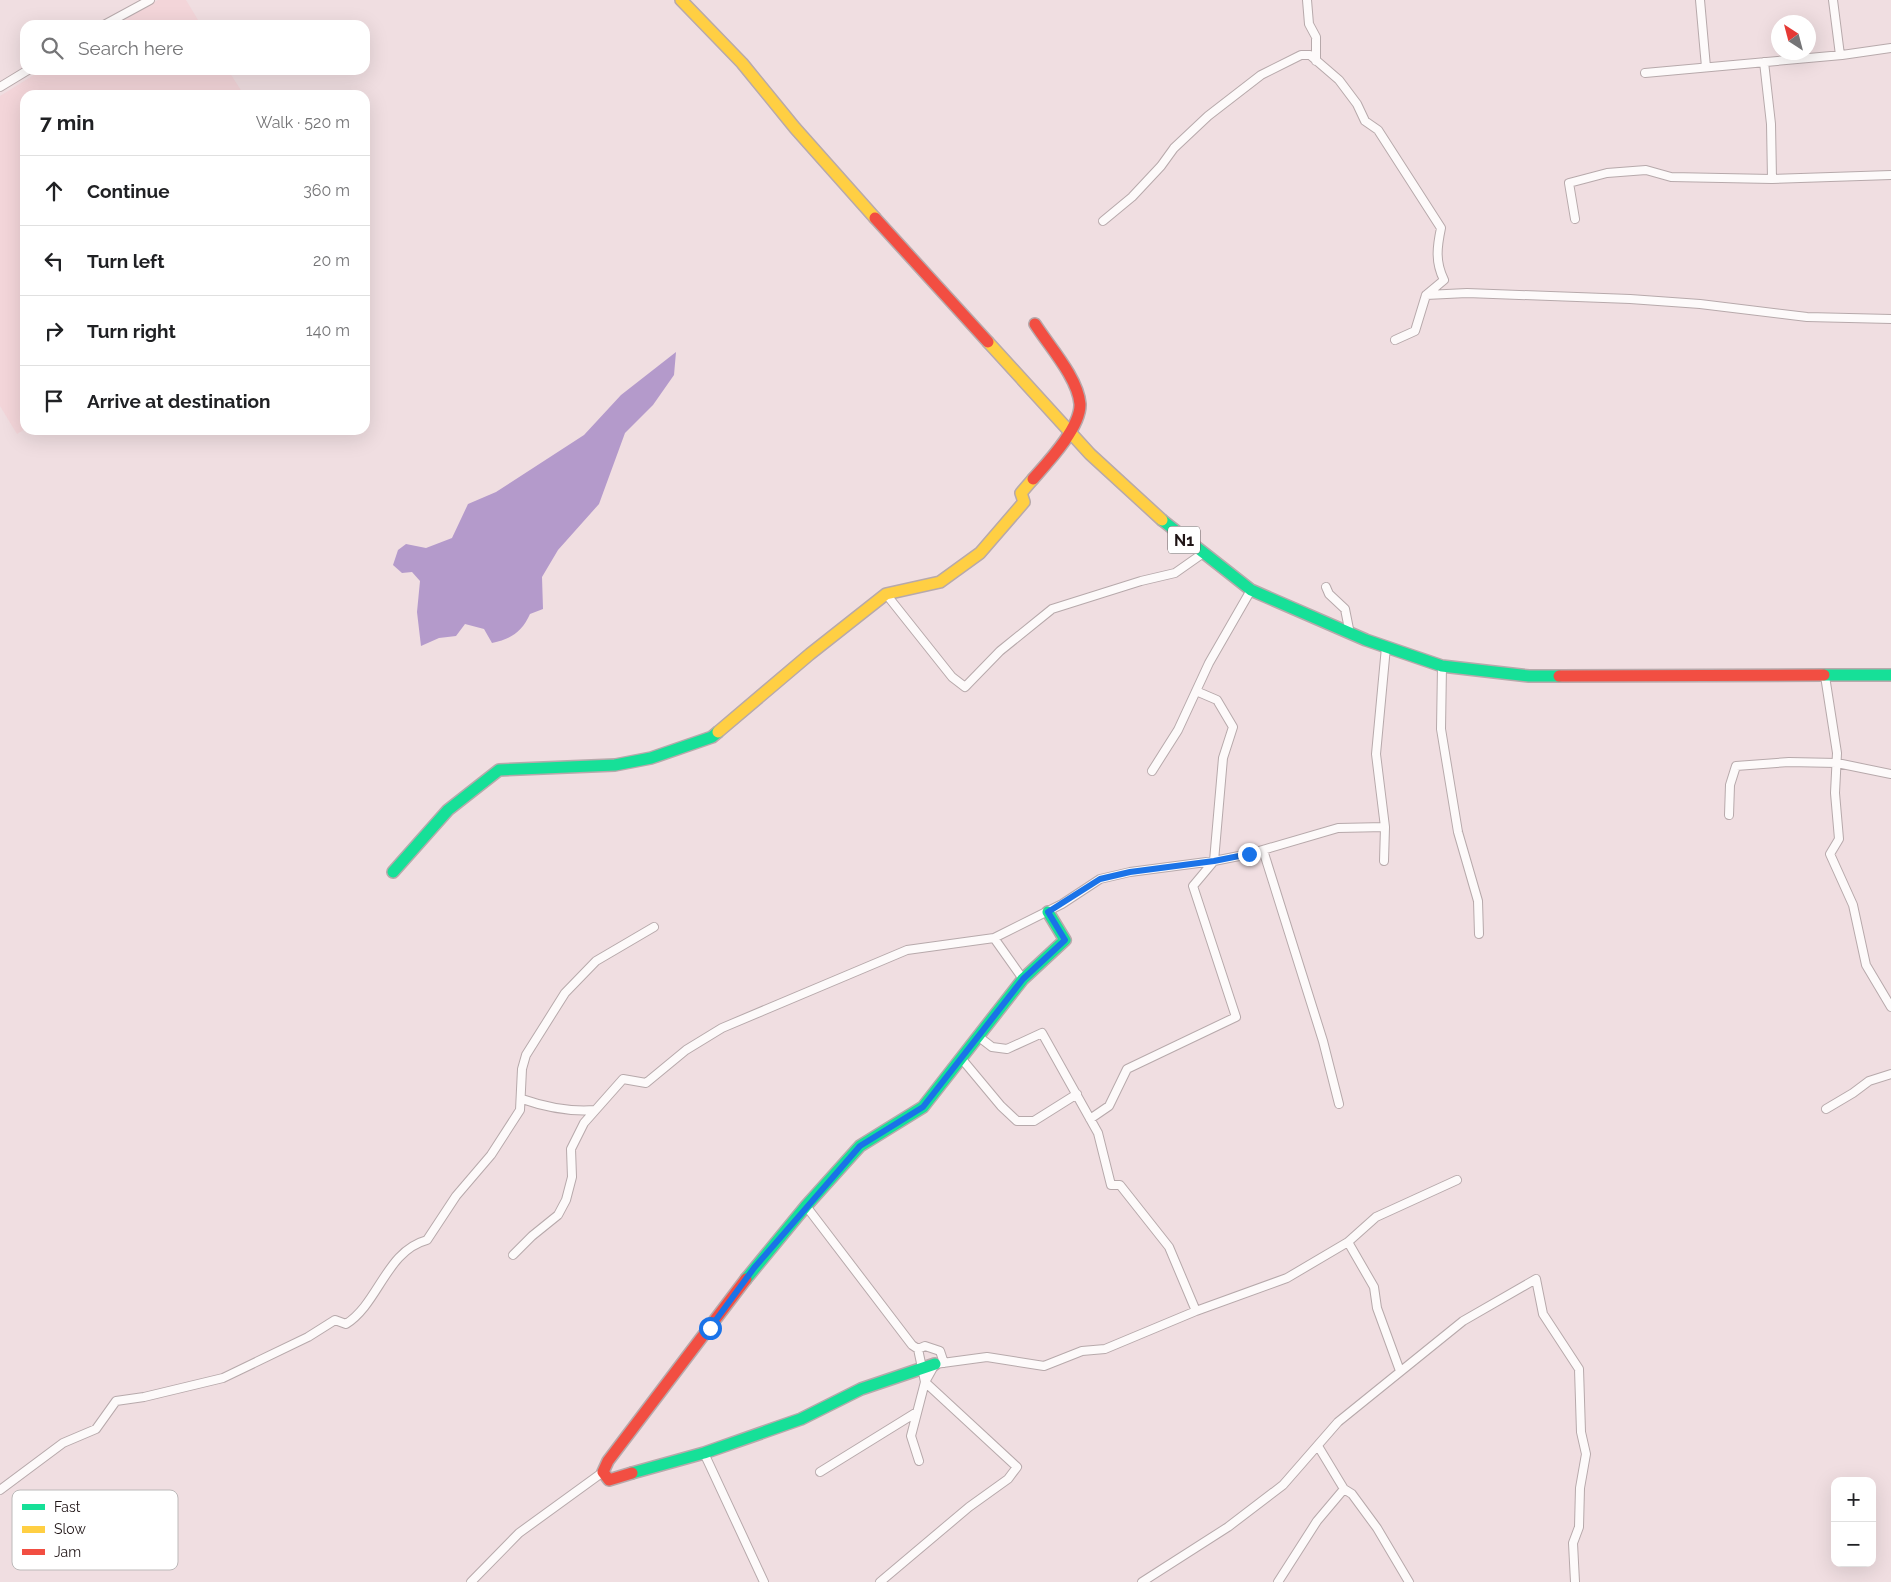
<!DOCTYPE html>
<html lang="en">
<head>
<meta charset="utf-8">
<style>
  body { margin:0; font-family:Raleway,sans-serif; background:#f6f6f6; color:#202124 }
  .controls { position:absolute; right:15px; bottom:15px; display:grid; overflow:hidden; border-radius:10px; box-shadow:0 5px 20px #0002 }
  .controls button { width:45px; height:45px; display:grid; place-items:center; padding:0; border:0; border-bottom:1px solid #e0e0e0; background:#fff; color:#202124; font:25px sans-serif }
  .compass { position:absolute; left:1771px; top:15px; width:45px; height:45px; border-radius:50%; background:#fff; box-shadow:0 5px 20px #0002; rotate:324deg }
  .stop { position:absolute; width:15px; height:15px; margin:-11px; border:4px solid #1a73e8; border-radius:50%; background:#fff }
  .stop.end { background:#1a73e8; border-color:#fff; box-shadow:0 1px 5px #0008 }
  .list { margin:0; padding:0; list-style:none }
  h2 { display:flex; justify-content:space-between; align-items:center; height:65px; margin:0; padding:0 20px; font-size:21px }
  h2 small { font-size:16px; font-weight:400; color:#757577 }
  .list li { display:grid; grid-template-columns:32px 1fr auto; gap:15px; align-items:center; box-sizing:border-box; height:70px; padding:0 20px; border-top:1px solid #e0e0e0 }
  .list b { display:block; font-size:19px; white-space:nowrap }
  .list em { font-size:16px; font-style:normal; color:#757577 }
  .icon { flex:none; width:28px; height:28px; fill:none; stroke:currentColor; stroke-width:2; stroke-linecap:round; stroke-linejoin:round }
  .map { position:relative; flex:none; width:1891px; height:1582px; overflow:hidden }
  .search { position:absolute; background:#fff; box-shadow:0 5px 20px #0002; left:20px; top:20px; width:350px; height:55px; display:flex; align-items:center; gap:12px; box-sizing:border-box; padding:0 18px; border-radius:15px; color:#757577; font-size:19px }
  .panel { position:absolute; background:#fff; box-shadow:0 5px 20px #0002; left:20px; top:90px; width:350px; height:345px; border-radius:15px }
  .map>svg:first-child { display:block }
  .built { fill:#f3d5d9 }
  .water { fill:#b49acb }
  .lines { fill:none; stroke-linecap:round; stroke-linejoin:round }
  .street-casing { stroke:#b7a9ab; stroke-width:10 }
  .fast-casing { stroke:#b7a9ab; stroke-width:14 }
  .slow-casing { stroke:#b7a9ab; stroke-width:14 }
  .jam-casing { stroke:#b7a9ab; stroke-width:14 }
  .street { stroke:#fdfafa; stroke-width:8 }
  .fast { stroke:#16e098; stroke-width:11 }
  .slow { stroke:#ffcf43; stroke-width:11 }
  .jam { stroke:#f24e42; stroke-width:11 }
  .route { stroke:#1a73e8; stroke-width:6 }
  .labels { text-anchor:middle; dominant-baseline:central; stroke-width:4; stroke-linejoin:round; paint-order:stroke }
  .shield { fill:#fff; stroke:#635b5c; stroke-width:1 }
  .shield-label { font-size:16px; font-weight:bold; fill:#201516 }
  .key { fill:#fff; stroke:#bcb9b9; stroke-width:1 }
  .key-label { font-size:14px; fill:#201516 }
</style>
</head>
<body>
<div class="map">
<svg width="1891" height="1582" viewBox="0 0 1891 1582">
  <rect width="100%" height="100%" fill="#f0dee1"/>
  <path class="built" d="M158 0H186L201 25H116Z
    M42 70H228L244 95H25V429L17 434 0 406V96Z"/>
  <path class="water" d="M676 352 674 375 653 405 625 433 599 504 558 550 542 577 543 609 530 614C522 632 511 639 492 643L484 629 465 624 456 636 439 638 421 646 417 612 420 581 412 572 402 573 393 565 398 550 406 544 426 548 452 538 468 504 496 492 584 435 621 395Z"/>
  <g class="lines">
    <defs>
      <path id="street" d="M1307 0 1309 24 1316 37V61
        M1700 0 1706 67
        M1833 0 1840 55
        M104 25 150 0
        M1764 62 1771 124 1772 179
        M1645 73 1842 55 1891 48
        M0 87 28 70
        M1575 219 1569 183 1607 173 1646 170 1671 177 1772 179 1891 175
        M1103 221 1132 197 1161 166 1174 148 1208 116 1261 75 1301 55H1310L1339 80 1357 104 1365 121 1378 130 1441 228C1437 247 1435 262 1444 280L1426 295
        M1395 340 1415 331 1426 295 1467 293 1630 299 1700 304 1807 317 1891 319
        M1326 587 1329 594 1345 609 1350 634
        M886 594 952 677 965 687 1000 651 1052 609 1141 581 1175 573 1202 554
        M1442 666 1441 729 1458 832 1478 901 1479 934
        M1825 676 1837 753 1835 793 1839 839 1830 854 1853 905 1866 965 1891 1007
        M1152 771 1178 730 1209 663 1251 590
        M1729 815 1730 785 1736 766 1789 762 1837 763 1891 774
        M1263 850 1323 1041 1339 1104
        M1384 861 1385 827 1376 754 1386 647
        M994 938 1023 979
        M979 1037 992 1047 1007 1049 1042 1033 1098 1133 1111 1185H1120L1169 1247 1196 1311
        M961 1058 1001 1106 1017 1121H1034L1077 1094
        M522 1099C545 1107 570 1112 595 1110
        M1826 1109 1853 1093 1869 1081 1891 1074
        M1090 1119 1109 1106 1127 1069 1236 1017 1193 886 1214 861 1223 758 1233 727 1217 700 1196 691
        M806 1206 912 1345 918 1349 925 1382 911 1436 919 1461
        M1348 1242 1374 1287 1377 1308 1400 1371
        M513 1255 532 1236 558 1215 566 1200 572 1177 571 1149 584 1123 623 1079 646 1083 686 1050 722 1028 907 950 994 938 1062 904 1100 879 1130 872 1214 861 1249 854 1338 828 1385 827
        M918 1349 925 1346 940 1351 944 1363
        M1318 1446 1344 1489 1352 1494 1377 1528 1409 1582
        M704 1453 764 1582
        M820 1472 917 1412
        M0 1490 63 1443 96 1429 116 1401 144 1397 223 1378 308 1337 335 1320 346 1324C379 1303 386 1251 427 1240L456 1196 491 1155 520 1110 522 1069 526 1055 565 993 596 961 654 927
        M471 1582 519 1533 603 1472
        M880 1582 969 1507 1008 1479 1017 1467 925 1382 935 1364 987 1357 1044 1366 1082 1351 1105 1349 1196 1311 1287 1278 1348 1242 1376 1217 1457 1180
        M1142 1582 1228 1527 1283 1485 1338 1422 1463 1321 1536 1279 1543 1314 1579 1369 1581 1432 1586 1454 1580 1488 1579 1527 1573 1543 1575 1582
        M1278 1582 1317 1521 1344 1489"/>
      <path id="fast" d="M1162 520 1251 590 1366 640 1442 666 1529 676H1559
        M1824 675H1891
        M393 872 448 810 499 770 615 765 651 758 712 737 718 732
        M746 1279 806 1206 860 1146 923 1107 1023 979 1065 940 1048 912
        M632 1473 704 1453 801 1419 861 1389 935 1364"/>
      <path id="slow" d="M681 0 742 63 795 128 875 218
        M988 342 1090 454 1162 520
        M718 732 810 654 886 594 940 582 980 553 1024 502 1021 493 1033 479"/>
      <path id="jam" d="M875 218 988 342
        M1033 479C1048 462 1081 427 1080 404 1078 378 1049 346 1035 324
        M1559 676 1824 675
        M632 1473 609 1480 603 1472 608 1461 746 1279"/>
    </defs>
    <use href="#street" class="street-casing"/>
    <use href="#fast" class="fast-casing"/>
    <use href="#slow" class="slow-casing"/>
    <use href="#jam" class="jam-casing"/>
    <use href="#street" class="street"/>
    <use href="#fast" class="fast"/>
    <use href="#slow" class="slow"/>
    <use href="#jam" class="jam"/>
  </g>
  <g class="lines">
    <path class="route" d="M710 1328 754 1268 860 1146 923 1107 1023 979 1065 940 1048 912 1100 879 1130 872 1214 861 1249 854"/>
  </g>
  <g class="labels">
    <rect class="shield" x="1168" y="526.5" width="32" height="27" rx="4"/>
    <g class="shield-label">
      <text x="1184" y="540">N1</text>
    </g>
  </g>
  <rect x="12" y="1490" width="166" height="80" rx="8" class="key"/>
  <rect x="22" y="1504" width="23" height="6" fill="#16e098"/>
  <rect x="22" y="1526" width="23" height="7" fill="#ffcf43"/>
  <rect x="22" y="1549" width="23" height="6" fill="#f24e42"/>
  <g class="key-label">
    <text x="54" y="1512">Fast</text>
    <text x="54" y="1534">Slow</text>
    <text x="54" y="1557">Jam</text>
  </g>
</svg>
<div class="controls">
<button>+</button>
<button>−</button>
</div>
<svg class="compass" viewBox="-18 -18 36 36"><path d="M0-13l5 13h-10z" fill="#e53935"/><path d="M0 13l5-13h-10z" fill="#757577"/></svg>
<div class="stop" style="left:710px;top:1328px"></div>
<div class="stop end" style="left:1249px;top:854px"></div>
<div class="search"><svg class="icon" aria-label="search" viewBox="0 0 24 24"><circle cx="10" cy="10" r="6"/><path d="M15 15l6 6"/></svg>Search here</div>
<section class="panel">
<h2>7 min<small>Walk · 520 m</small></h2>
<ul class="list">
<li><svg class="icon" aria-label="ahead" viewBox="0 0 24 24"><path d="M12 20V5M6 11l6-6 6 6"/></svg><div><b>Continue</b></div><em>360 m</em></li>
<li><svg class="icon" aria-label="left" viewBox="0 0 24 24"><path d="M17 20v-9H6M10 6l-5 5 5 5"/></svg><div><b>Turn left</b></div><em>20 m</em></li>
<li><svg class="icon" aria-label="right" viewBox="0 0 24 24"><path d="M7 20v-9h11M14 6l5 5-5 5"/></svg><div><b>Turn right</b></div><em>140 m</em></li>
<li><svg class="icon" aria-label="arrive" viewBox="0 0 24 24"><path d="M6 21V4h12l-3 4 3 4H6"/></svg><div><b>Arrive at destination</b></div></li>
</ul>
</section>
</div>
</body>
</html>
